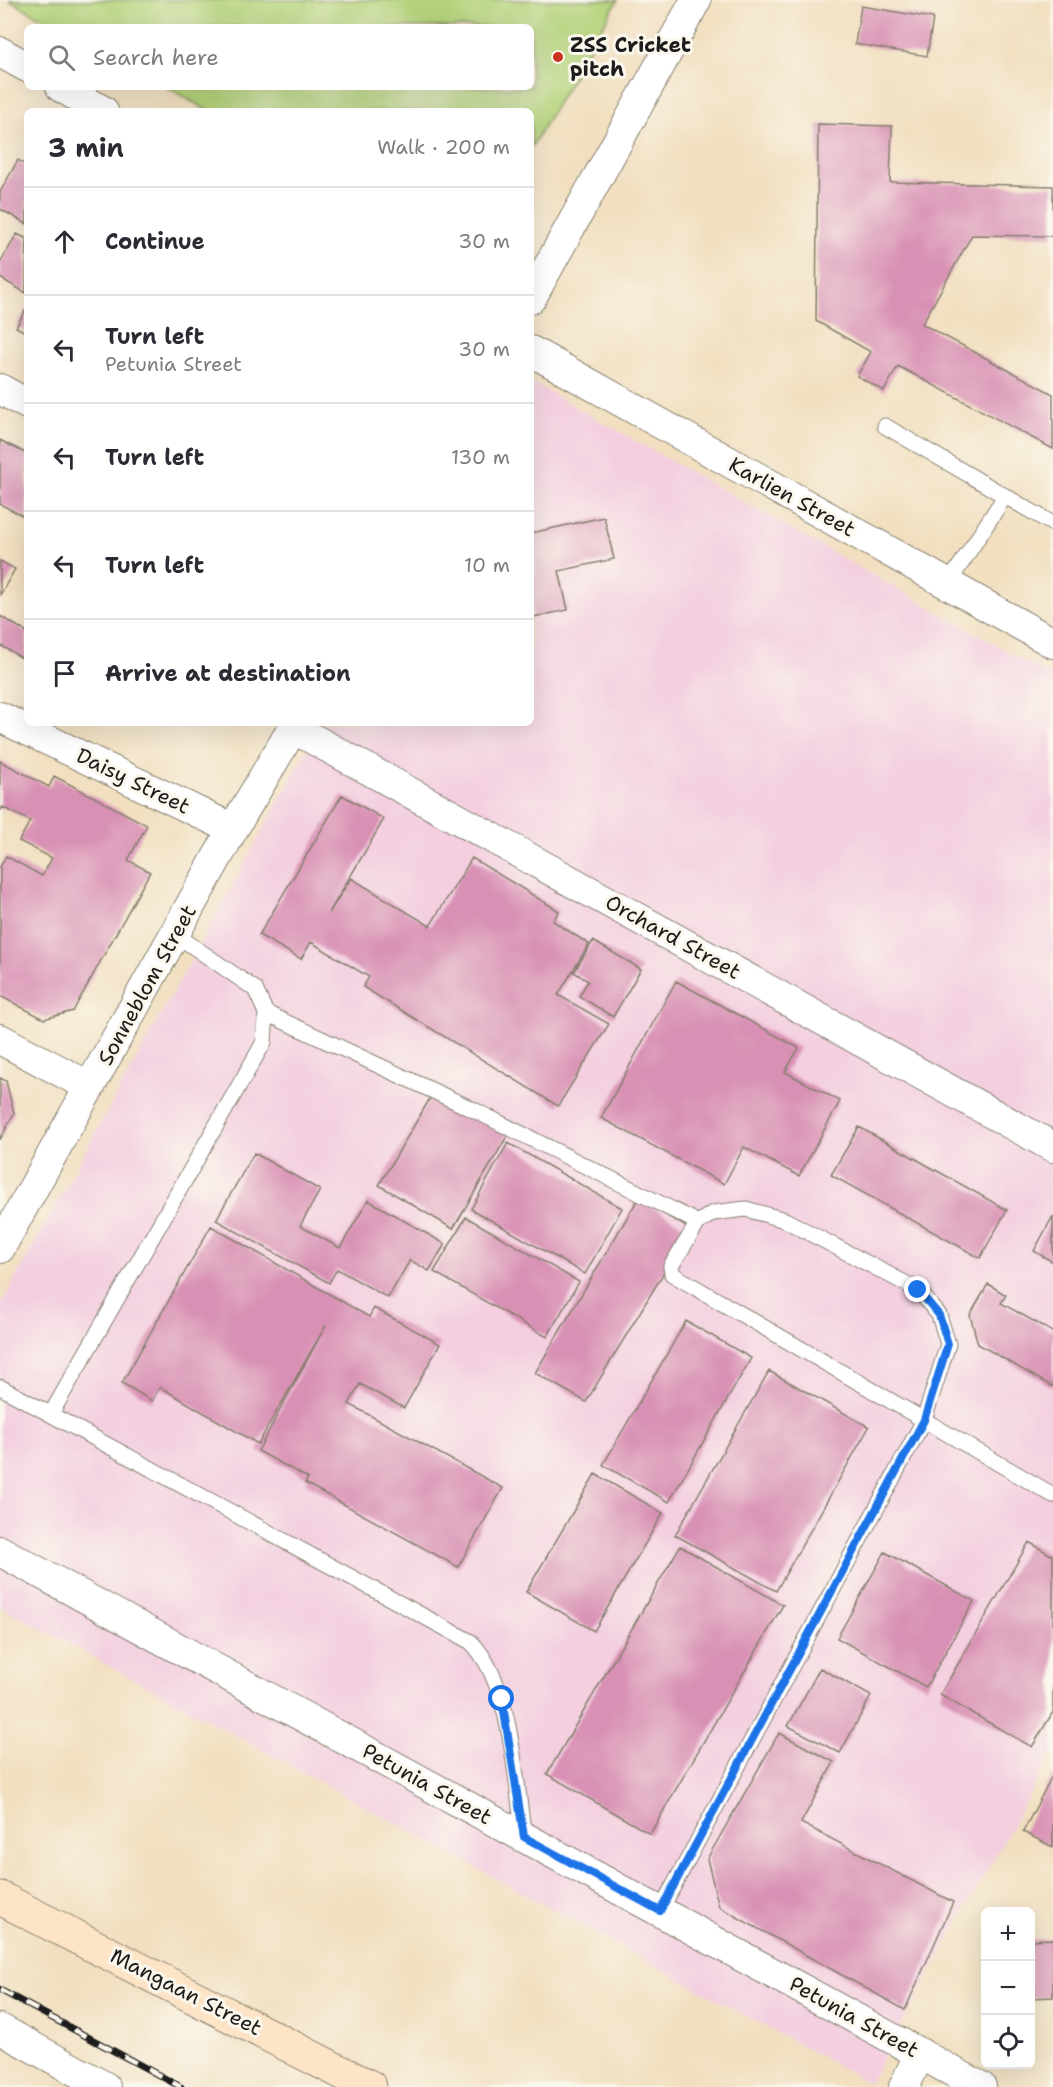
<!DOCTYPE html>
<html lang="en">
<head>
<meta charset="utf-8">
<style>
  body { margin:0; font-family:"Shantell Sans",sans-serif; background:#f2f2f3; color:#2b2b33 }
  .controls { position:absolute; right:18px; bottom:18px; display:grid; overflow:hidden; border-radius:9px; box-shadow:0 6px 24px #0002 }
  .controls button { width:54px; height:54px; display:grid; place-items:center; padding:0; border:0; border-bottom:2px solid #e1e1e2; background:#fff; color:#2b2b33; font:30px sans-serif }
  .stop { position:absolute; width:18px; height:18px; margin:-14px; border:4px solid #1a73e8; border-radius:50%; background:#fff }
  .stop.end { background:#1a73e8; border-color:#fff; box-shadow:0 2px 6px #0008 }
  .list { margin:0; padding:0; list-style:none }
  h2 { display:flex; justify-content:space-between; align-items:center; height:78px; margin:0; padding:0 24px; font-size:26px }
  h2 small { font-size:20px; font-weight:400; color:#7c7c81 }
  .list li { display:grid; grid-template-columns:39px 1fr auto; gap:18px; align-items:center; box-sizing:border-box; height:108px; padding:0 24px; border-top:2px solid #e1e1e2 }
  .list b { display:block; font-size:22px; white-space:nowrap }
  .list p { margin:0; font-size:20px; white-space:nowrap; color:#7c7c81 }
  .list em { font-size:20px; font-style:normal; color:#7c7c81 }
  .icon { flex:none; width:33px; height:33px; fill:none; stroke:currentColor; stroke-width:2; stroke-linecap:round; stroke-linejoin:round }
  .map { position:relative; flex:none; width:1053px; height:2087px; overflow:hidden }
  .search { position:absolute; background:#fff; box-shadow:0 6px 24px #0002; left:24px; top:24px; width:510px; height:66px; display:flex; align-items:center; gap:15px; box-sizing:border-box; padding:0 21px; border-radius:9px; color:#7c7c81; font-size:22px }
  .panel { position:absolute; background:#fff; box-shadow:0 6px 24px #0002; left:24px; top:108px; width:510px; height:618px; border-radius:9px }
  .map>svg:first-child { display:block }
  .built { fill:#f3cfe0 }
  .green { fill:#b3d279; stroke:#68774a; stroke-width:1.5 }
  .building { fill:#d890b4 }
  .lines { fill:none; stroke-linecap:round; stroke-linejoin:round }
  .lane-casing { stroke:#867e6e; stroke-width:17 }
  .street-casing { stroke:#867e6e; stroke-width:32 }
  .secondary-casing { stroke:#867e6e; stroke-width:35 }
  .lane { stroke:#fff; stroke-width:15 }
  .street { stroke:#fff; stroke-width:30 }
  .secondary { stroke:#fee4c6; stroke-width:33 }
  .rail-casing { stroke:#1c1c1c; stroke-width:7 }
  .rail { stroke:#fbf7ec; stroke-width:4.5; stroke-dasharray:14; stroke-linecap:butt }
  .route { stroke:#1a73e8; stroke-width:8 }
  .poi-dot { fill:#c8321e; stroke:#fbf7ec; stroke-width:2 }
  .labels { text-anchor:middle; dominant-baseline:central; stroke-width:6; stroke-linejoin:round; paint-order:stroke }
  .poi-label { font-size:21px; font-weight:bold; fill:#1c1c1c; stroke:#fbf7ec; text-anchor:start }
  .street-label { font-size:21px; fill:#1c1c1c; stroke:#fbf7ec }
</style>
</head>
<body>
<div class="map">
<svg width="1053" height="2087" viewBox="0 0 1053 2087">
  <rect width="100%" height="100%" fill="#fbf7ec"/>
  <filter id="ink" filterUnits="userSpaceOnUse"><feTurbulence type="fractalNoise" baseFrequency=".0167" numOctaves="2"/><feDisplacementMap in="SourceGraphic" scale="12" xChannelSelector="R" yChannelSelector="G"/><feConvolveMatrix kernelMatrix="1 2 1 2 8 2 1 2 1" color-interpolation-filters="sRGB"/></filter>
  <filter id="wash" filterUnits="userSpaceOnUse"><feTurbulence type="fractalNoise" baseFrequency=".008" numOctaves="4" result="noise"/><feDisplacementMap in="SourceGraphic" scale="24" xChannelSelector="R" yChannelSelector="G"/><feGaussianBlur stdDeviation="1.35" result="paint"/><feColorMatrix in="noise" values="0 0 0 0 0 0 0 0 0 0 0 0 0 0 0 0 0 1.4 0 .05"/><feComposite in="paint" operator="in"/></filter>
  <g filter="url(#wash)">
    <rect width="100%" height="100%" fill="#f1dfc0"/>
    <path class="built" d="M531 382 1053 677V1752L869 2083 0 1606V1306L322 723H531Z"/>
    <path class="green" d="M9 0H618L531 148V111H209L166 87H531V27H58Z"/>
    <g id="blocks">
      <path class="building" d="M861 6 933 18 927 56 855 44Z
        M818 124 892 126 890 182 1053 186V236L972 235 922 324 1053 394V449L898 366 884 391 857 376 871 352 816 321Z
        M18 160 27 166V224L0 209V192Z
        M17 234 27 239 26 293 0 278V263Z
        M27 308V333L16 327Z
        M0 440 27 454V518L0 504Z
        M604 517 614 559 559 571 568 610 533 617 531 533Z
        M0 561 15 569 0 595Z
        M0 616 27 632V661L0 645Z
        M0 761 49 787 54 776 147 825 128 860 150 872 73 1011 44 1019 0 996V867L6 856 42 876 52 858 19 841 30 821 3 807 0 811Z
        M342 795 384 819 329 913 351 878 430 926 472 858 559 911 553 921 589 944 558 995 609 1024 558 1106 363 987 369 977 311 942 301 959 259 935Z
        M593 941 641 969 613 1017 579 996 588 981 574 972Z
        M676 981 799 1048 785 1072 840 1101 799 1176 744 1147 724 1184 601 1118Z
        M0 1078 6 1081 14 1113 0 1140Z
        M436 1088 509 1133 453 1229 379 1185Z
        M859 1127 1007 1210 980 1258 831 1175Z
        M508 1143 622 1208 585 1274 471 1209Z
        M254 1153 320 1190 300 1226 340 1248 368 1200 445 1244 429 1271 410 1260 388 1298 337 1269 329 1283 216 1220Z
        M638 1199 690 1229 586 1402 535 1373Z
        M1053 1216V1262L1034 1251Z
        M466 1217 579 1282 547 1337 434 1272Z
        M211 1226 369 1317 374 1308 440 1344 404 1408 360 1384 349 1404 503 1488 458 1567 305 1483 308 1478 258 1451 326 1325 258 1444 160 1387 152 1401 122 1383Z
        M988 1284 1006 1295 1001 1303 1053 1332V1387L978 1344 970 1315Z
        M686 1321 751 1358 669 1502 603 1465Z
        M769 1371 869 1427 776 1591 675 1535Z
        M595 1474 663 1513 594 1631 526 1592Z
        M1029 1542 1053 1556V1712L1032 1747 940 1695Z
        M680 1546 783 1605 650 1834 547 1774Z
        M885 1552 974 1601 926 1687 837 1638Z
        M820 1668 871 1696 840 1753 788 1726Z
        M779 1733 834 1762 801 1823 953 1902 905 2010 719 1907 707 1859Z
        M1053 1774V1847L1023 1832Z
        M1053 1939V1997L1030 1998V1940Z"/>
    </g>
  </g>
  <g filter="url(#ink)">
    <use href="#blocks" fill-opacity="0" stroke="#867e6e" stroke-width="1.5"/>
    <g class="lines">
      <defs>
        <path id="lane" d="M885 426 1053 524
          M948 584 1005 496
          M266 1013 472 1109 691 1219 696 1226 671 1266 672 1274 1053 1495
          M0 1387 471 1642C512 1683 515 1780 524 1837
          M51 1414 264 1042 266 1013 255 989 175 934
          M660 1911 924 1420 948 1344 939 1315 918 1290 785 1220 746 1209 713 1213 696 1224"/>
        <path id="street" d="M0 52 27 67
          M61 87 103 111
          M531 298 696 0
          M531 351 1053 643
          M0 389 27 404
          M0 717 233 829
          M293 728 1053 1147
          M0 1039 90 1087
          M0 1248 233 829 296 723
          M0 1551 981 2087
          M0 2029 105 2087
          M904 2087 920 2053"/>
        <path id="secondary" d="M0 1898 370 2087"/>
      </defs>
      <use href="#lane" class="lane-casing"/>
      <use href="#street" class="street-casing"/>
      <use href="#secondary" class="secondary-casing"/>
      <use href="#lane" class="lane"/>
      <use href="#street" class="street"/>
      <use href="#secondary" class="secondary"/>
      <defs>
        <path id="rail" d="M0 1990 181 2087"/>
      </defs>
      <use href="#rail" class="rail-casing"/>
      <use href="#rail" class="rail"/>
    </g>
  </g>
  <g class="lines" filter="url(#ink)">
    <path class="route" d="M502 1699 524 1837 660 1911 924 1420 948 1344 939 1315 918 1290"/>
  </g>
  <circle class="poi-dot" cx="558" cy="57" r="6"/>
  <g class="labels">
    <g class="poi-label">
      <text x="570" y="45">ZSS Cricket<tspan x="570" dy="24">pitch</tspan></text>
    </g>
    <g class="street-label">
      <text transform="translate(792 497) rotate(29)">Karlien Street</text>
      <text transform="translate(133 781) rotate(26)">Daisy Street</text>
      <text transform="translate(673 937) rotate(29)">Orchard Street</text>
      <text transform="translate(147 985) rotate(-61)">Sonneblom Street</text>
      <text transform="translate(427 1784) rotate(29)">Petunia Street</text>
      <text transform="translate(186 1992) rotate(27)">Mangaan Street</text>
      <text transform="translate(854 2017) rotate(29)">Petunia Street</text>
    </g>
  </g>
</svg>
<div class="controls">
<button>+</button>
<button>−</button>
<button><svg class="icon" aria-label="locate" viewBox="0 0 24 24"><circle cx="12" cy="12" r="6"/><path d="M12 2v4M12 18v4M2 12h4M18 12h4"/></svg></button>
</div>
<div class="stop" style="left:502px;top:1699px"></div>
<div class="stop end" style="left:918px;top:1290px"></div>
<div class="search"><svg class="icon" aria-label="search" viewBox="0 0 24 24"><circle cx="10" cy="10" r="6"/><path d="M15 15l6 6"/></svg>Search here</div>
<section class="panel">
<h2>3 min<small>Walk · 200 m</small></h2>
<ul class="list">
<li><svg class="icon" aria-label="ahead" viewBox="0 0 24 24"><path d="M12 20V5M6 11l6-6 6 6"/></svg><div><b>Continue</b></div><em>30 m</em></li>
<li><svg class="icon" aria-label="left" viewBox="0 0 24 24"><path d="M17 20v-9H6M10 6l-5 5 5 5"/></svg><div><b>Turn left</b><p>Petunia Street</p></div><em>30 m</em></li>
<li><svg class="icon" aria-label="left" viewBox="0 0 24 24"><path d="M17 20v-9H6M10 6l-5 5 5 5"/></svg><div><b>Turn left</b></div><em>130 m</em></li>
<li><svg class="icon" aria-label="left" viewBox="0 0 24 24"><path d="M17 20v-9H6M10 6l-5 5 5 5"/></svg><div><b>Turn left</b></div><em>10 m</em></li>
<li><svg class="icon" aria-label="arrive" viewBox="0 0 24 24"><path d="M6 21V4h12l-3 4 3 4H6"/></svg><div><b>Arrive at destination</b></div></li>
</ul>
</section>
</div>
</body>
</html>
